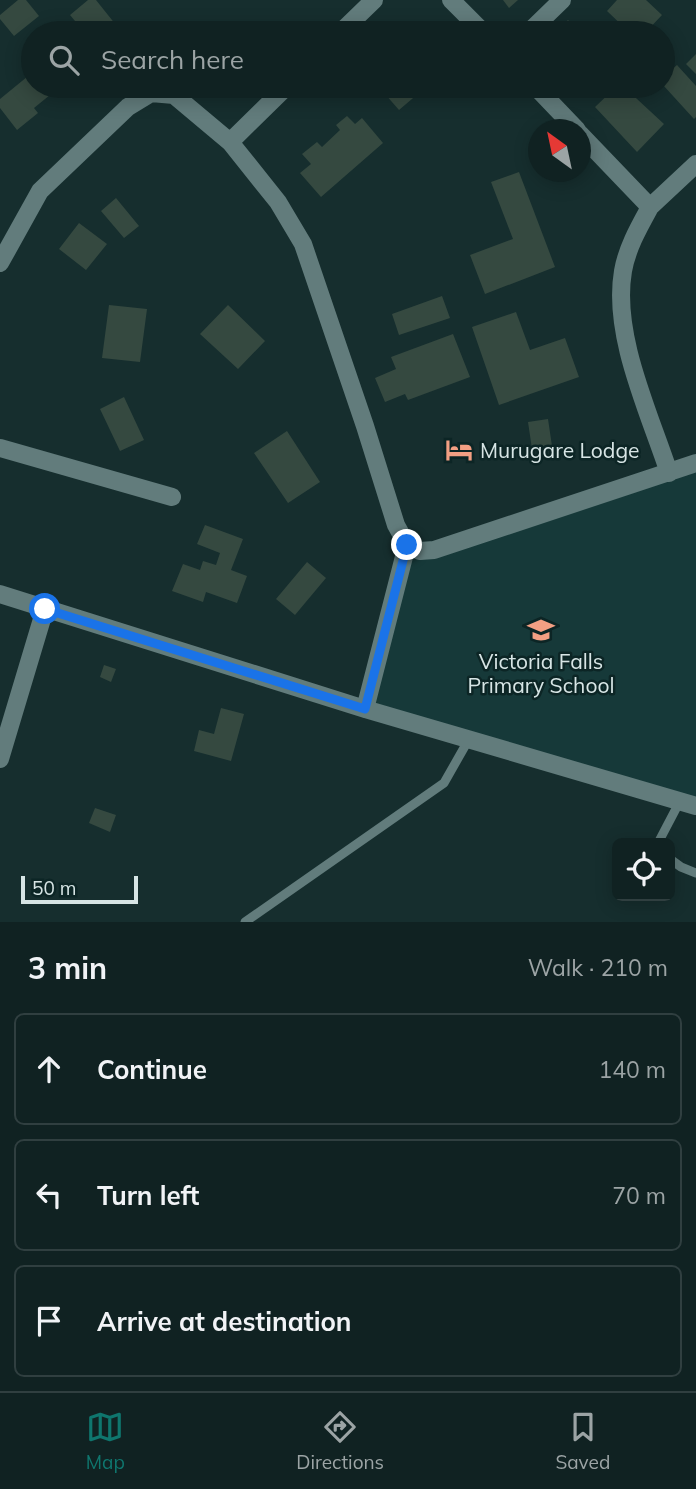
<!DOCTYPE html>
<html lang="en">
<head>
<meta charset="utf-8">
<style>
  body { margin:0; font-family:Mulish,sans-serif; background:#1e2f2f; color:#f1f3f6 }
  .controls { position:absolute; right:21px; bottom:21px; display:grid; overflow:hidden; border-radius:10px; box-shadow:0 4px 18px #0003 }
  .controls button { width:63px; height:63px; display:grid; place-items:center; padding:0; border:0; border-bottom:2px solid #303f40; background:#102222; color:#f1f3f6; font:35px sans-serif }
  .compass { position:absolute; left:528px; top:119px; width:63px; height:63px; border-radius:50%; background:#102222; box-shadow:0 4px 18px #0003; rotate:327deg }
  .scale { position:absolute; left:21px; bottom:18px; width:117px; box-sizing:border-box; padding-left:7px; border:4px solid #d7e5e5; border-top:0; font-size:19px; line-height:24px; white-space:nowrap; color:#d7e5e5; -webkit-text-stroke:5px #0c2525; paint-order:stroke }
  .stop { position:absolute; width:21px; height:21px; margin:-16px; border:5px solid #1a73e8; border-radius:50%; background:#fff }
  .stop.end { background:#1a73e8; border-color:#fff; box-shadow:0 2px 7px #0008 }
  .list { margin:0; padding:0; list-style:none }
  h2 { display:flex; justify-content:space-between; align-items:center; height:91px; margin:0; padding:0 28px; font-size:30px }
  h2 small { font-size:23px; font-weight:400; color:#9ca4a5 }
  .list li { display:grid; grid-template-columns:46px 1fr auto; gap:21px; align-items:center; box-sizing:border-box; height:112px; margin:0 14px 14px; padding:0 14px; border:2px solid #303f40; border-radius:10px }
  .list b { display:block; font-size:26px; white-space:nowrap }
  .list em { font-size:23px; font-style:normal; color:#9ca4a5 }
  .icon { flex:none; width:38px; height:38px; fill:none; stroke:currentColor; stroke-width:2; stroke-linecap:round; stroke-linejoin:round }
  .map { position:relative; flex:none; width:696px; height:922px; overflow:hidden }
  .search { position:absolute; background:#102222; box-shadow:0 4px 18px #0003; left:21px; right:21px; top:21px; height:77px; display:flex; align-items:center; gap:18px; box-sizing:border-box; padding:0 24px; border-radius:38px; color:#9ca4a5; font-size:26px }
  .sheet { height:469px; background:#102222 }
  nav { display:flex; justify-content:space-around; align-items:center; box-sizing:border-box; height:98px; border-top:2px solid #303f40; background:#102222; font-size:19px; color:#9ca4a5 }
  nav a { display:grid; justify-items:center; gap:4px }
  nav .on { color:#0f766e }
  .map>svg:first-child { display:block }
  .built { fill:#163939 }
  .building { fill:#354940 }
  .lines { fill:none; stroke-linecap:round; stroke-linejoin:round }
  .lane { stroke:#627c7c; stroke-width:9 }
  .street { stroke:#627c7c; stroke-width:18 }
  .route { stroke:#1a73e8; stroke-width:9 }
  .labels { text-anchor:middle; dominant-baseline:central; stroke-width:5; stroke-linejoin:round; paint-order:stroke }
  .poi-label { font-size:21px; fill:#d7e5e5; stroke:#0c2525; text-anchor:start }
</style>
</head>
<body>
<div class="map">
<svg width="696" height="922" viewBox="0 0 696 922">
  <rect width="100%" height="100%" fill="#162e2e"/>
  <path class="built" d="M696 463V805L365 709 407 545 420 551Z"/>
  <path class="building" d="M18 0H26L39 16 14 36 0 19V15Z
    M88 0H96L120 30 116 33H85L70 15Z
    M503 0H518L509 8Z
    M617 0H646L662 15 645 33H630L607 11Z
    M568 20 581 33H554Z
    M696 54V74L686 64Z
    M677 65 696 86V117L694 119 663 85V77Z
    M33 72V86H61L34 108 38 113 17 130 0 108V99Z
    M394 86H413L419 93 399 110 385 94Z
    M617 86H623L664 124 637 152 595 107Z
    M347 116 355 124 362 118 383 143 321 197 300 173 311 164 302 154 317 142 322 147 340 130 336 125Z
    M519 172 555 267 485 294 470 255 513 239 491 182Z
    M116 198 139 226 124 238 101 211Z
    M79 223 107 244 86 270 59 249Z
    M442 296 450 318 399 335 392 314Z
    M109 305 147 309 140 362 102 358Z
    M228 305 265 341 238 369 200 334Z
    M516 312 530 350 565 338 579 377 499 405 472 327Z
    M453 334 470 377 408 400 405 394 385 402 375 378 396 369 391 357Z
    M124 397 144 440 120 451 100 409Z
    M548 419 552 446 532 449 528 422Z
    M287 431 320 482 288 503 254 453Z
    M205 525 243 539 231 570 247 576 237 603 206 592 203 602 172 591 183 564 200 570 203 561 216 565 220 553 197 544Z
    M307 562 326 578 295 615 276 599Z
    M104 665 116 669 111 682 100 677Z
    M221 708 244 714 231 761 194 751 199 730 214 734Z
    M95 808 116 815 110 832 89 823Z"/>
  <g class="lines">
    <path class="lane" d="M658 843 680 801
      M670 859 681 867 696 873
      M245 922 444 783 469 739"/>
    <path class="street" d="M451 0 484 33
      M340 33 374 0
      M528 33 562 0
      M535 86 577 130
      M580 134 650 207C639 227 627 248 623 271 612 335 649 412 669 473
      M230 142 287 86
      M650 207 696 164
      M0 263 40 191 128 107 151 93 174 95 230 142 278 202 303 244 365 426 396 525 407 545 365 709
      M0 448 172 497
      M407 545 420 551 434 550 696 463
      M0 594 365 709 696 806
      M0 759 45 609"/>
  </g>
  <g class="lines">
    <path class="route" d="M45 609 365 709 407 545"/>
  </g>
  <defs>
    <symbol id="hotel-bare" viewBox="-9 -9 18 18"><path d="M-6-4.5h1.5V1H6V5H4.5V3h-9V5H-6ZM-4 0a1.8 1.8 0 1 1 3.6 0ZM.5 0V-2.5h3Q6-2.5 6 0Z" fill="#f39f83" stroke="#0c2525" stroke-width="2.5" paint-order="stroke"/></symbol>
    <symbol id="school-bare" viewBox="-9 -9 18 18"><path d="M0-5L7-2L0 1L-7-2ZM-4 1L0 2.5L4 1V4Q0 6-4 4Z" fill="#f39f83" stroke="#0c2525" stroke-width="2.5" paint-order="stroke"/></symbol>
  </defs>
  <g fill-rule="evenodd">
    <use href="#hotel-bare" x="440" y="431" width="38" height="38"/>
    <use href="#school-bare" x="522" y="611" width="38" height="38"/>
  </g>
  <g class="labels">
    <g class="poi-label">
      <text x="480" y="450">Murugare Lodge</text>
      <text x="541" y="661" text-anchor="middle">Victoria Falls<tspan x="541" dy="24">Primary School</tspan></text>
    </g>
  </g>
</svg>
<div class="controls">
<button><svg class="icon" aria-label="locate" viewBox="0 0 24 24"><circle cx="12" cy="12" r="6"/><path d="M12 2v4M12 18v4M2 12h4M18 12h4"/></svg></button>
</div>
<svg class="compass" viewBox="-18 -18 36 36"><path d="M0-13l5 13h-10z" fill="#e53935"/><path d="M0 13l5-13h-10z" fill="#9ca4a5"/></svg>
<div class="scale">50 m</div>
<div class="stop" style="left:45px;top:609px"></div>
<div class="stop end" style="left:407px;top:545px"></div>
<div class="search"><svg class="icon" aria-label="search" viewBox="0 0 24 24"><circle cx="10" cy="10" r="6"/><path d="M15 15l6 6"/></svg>Search here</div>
</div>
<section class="sheet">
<h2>3 min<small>Walk · 210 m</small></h2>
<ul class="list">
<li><svg class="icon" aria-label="ahead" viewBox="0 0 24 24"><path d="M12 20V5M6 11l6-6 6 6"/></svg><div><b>Continue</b></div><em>140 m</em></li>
<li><svg class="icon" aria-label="left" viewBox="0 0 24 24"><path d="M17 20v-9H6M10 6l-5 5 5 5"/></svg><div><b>Turn left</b></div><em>70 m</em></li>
<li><svg class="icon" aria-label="arrive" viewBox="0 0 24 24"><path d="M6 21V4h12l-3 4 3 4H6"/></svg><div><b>Arrive at destination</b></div></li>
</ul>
</section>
<nav>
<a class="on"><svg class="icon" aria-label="map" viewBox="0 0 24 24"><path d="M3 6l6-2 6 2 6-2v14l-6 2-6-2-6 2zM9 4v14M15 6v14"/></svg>Map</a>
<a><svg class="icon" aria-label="directions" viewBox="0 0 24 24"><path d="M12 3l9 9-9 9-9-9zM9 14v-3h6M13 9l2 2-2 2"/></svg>Directions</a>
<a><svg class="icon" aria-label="saved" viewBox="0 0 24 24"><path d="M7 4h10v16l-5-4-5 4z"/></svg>Saved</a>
</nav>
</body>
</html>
